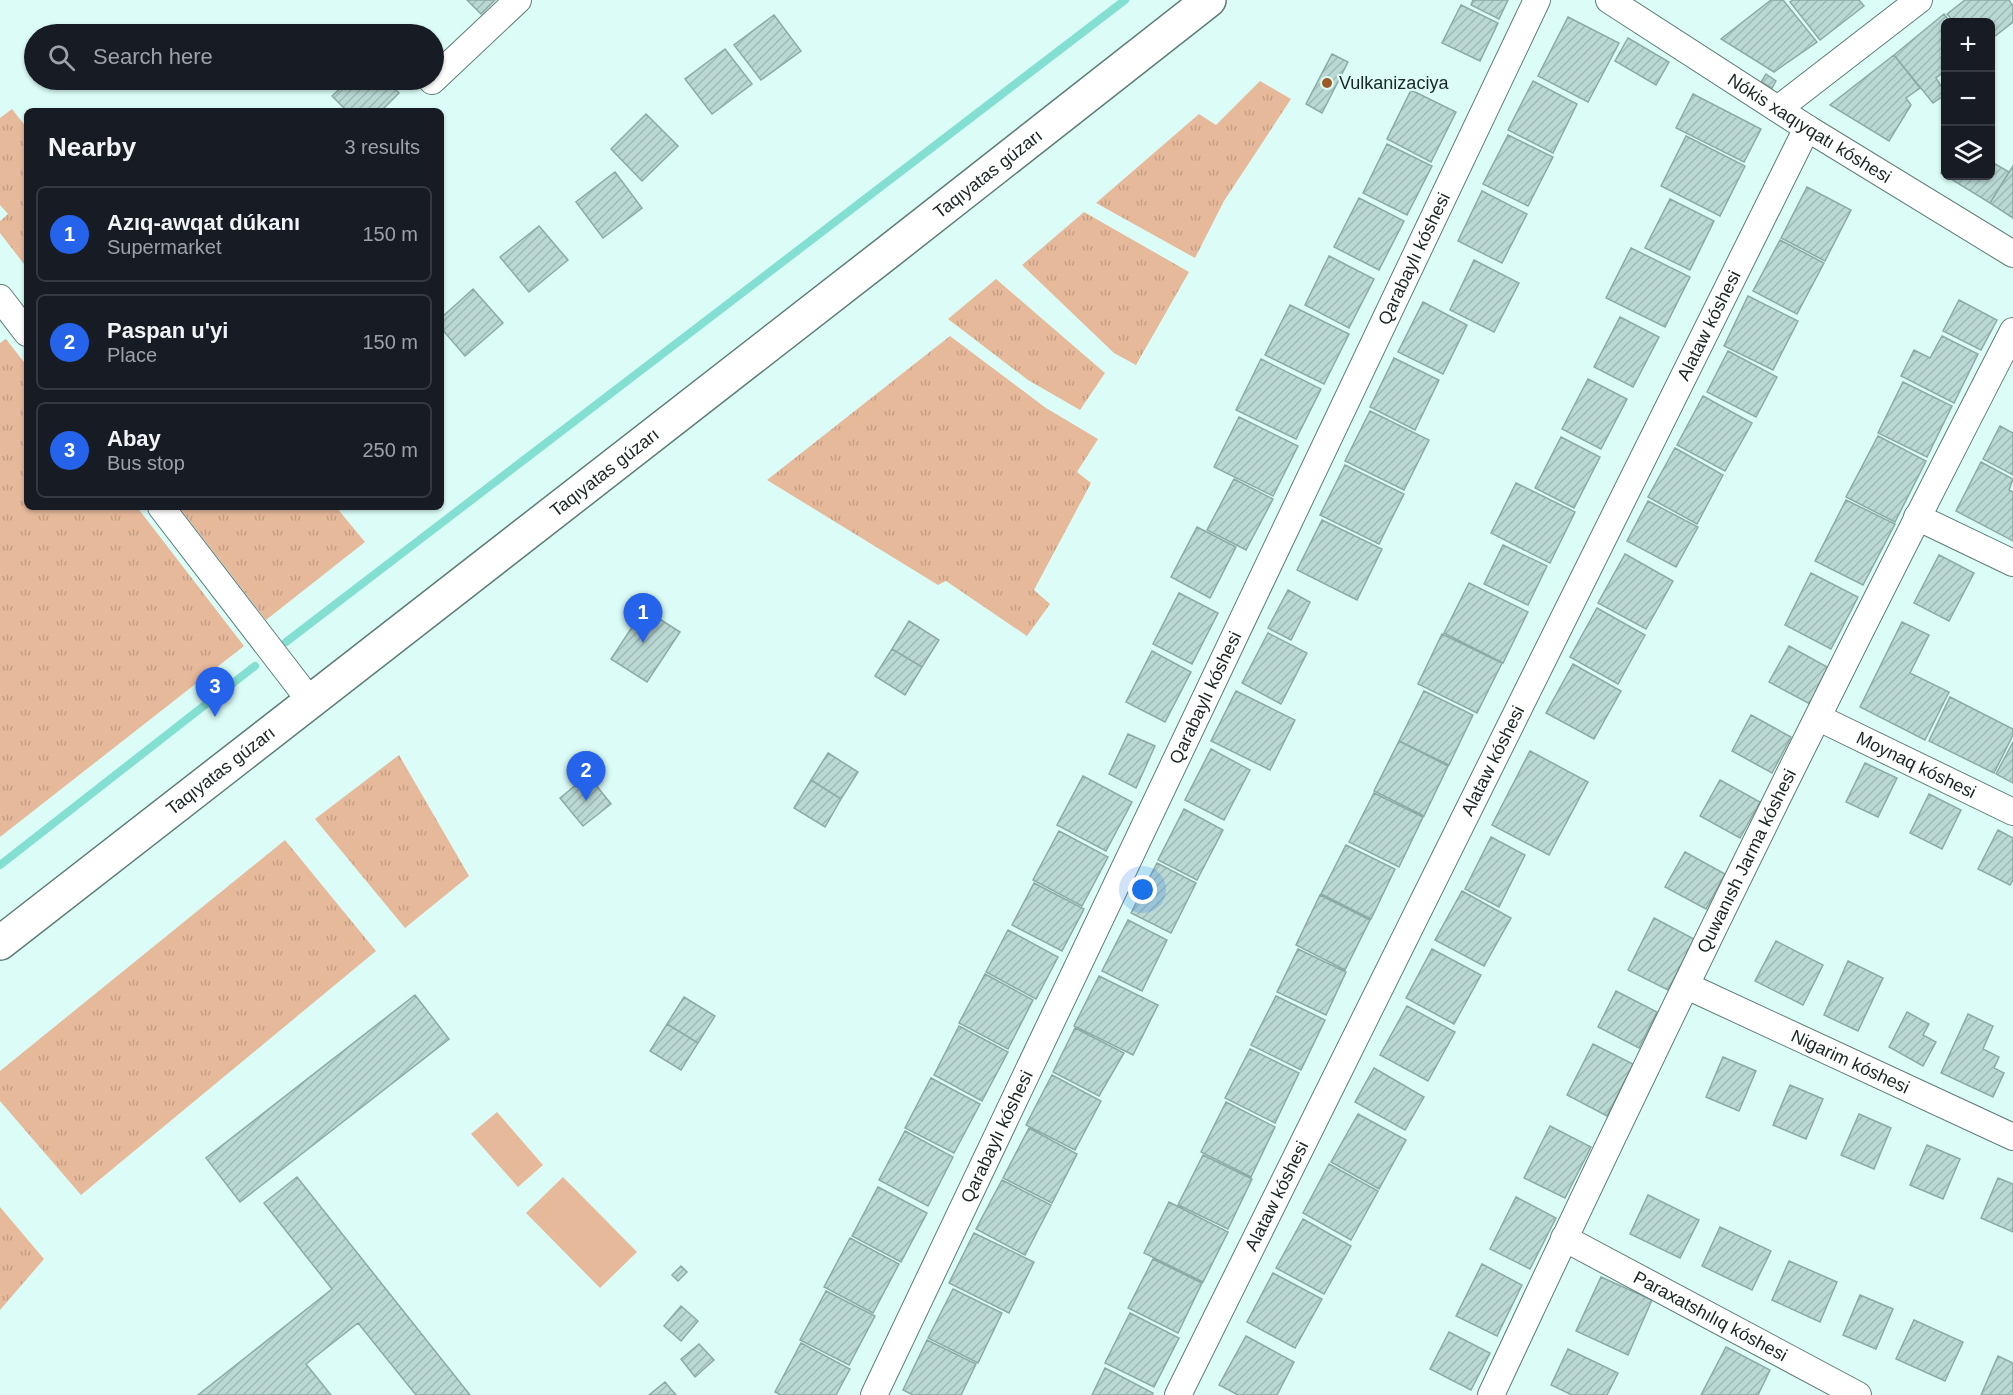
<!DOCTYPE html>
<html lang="en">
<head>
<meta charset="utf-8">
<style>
  body { margin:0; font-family:Helvetica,sans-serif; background:#242831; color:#f1f3f6 }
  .controls { position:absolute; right:18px; top:18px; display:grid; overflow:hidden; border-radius:9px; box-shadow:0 2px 4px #0004 }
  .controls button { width:54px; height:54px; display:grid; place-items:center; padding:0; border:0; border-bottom:2px solid #363941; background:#171b24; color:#f1f3f6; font:30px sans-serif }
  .you { position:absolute; left:1143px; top:890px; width:21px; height:21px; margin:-15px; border:4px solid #fff; border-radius:50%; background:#1a73e8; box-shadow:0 0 0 9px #1a73e833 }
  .badge { display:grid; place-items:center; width:39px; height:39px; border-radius:50%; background:#2563eb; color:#fff; font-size:20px; font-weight:700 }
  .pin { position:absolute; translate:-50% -50px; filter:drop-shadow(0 2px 3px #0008) }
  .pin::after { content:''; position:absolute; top:32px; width:21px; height:18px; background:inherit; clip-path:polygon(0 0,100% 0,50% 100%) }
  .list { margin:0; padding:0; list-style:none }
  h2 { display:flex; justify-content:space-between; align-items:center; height:78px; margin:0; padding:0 24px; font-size:26px }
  h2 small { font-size:20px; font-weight:400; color:#9ea1a6 }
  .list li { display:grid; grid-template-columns:39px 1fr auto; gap:18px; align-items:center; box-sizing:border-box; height:96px; margin:0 12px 12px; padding:0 12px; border:2px solid #363941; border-radius:9px }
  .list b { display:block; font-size:22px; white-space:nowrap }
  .list p { margin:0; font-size:20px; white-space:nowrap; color:#9ea1a6 }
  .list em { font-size:20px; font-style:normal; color:#9ea1a6 }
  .icon { flex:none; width:33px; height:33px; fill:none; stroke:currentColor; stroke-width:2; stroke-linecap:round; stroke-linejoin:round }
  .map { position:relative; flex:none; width:2013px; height:1395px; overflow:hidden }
  .search { position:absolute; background:#171b24; box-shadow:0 2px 4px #0004; left:24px; top:24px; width:420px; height:66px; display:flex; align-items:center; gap:15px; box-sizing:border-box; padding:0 21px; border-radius:33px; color:#9ea1a6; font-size:22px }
  .panel { position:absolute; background:#171b24; box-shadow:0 2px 4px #0004; left:24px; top:108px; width:420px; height:402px; border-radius:9px }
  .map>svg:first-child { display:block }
  .grass { fill:url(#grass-tufts) }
  .pitch { fill:#e6b99b }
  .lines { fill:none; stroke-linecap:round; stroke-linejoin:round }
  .stream { stroke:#83dfd2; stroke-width:8 }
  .building { fill:url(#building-hatch); stroke:#8caba6; stroke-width:1.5 }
  .minor-casing { stroke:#5f7c77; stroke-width:28 }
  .highway-casing { stroke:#5f7c77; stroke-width:36 }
  .minor { stroke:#fff; stroke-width:26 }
  .highway { stroke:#fff; stroke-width:33 }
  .poi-dot { fill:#9b5a26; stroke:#dcfdf7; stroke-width:2 }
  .labels { text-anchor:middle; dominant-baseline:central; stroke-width:4.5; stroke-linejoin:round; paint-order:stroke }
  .poi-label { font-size:18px; fill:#1a2625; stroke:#dcfdf7; text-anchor:start }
  .street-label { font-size:18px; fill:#1a2625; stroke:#dcfdf7 }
</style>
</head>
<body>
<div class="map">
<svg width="2013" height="1395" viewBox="0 0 2013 1395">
  <defs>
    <pattern id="grass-tufts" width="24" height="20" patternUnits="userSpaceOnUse" patternTransform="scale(1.5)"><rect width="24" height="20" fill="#e6b99b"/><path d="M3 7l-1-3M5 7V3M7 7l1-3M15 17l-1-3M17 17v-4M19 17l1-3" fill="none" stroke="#c59f85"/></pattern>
    <pattern id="building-hatch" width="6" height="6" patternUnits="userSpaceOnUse" patternTransform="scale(1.5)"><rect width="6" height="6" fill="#bad9d4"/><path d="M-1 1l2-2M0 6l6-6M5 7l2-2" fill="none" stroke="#9fbab6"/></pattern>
  </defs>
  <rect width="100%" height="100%" fill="#dcfdf7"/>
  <path class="grass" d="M1260 81 1291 99 1224 201 1195 258 1096 203 1199 114 1216 125Z
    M12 109 27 128V268L0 233V221L8 214 0 205V118Z
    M1084 212 1189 272 1136 365 1114 353 1022 265Z
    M996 279 1105 373 1080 410 1028 380 948 319Z
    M950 336 1046 408 1098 439 1077 472 1091 483 1034 590 1050 604 1027 636 946 581 938 585 767 480Z
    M6 339 27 366V507H137L244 646 0 837V343Z
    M179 507H336L365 542 266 620Z
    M399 755 469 876 405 928 315 819Z
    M285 840 376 951 81 1195 0 1101V1071Z
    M0 1207 44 1259 0 1310Z"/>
  <path class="pitch" d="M497 1112 543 1165 518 1187 471 1134Z
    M563 1177 637 1252 600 1288 526 1213Z"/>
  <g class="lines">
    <path class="stream" d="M286 642 1125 0
      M0 865 255 666"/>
  </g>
  <path class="building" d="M467 0H495L481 14Z
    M1473 0H1508L1499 19 1471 5Z
    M1771 0H1783L1817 42 1774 72 1721 39Z
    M1793 0H1859L1864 6 1820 40 1790 2Z
    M1965 0H2009L2013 6V22L1990 40V22H1954L1947 14Z
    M1461 5 1498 23 1480 61 1442 43Z
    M1944 14 1950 22H1946V70L1936 78 1946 94 1933 103 1894 55Z
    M774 15 801 51 761 80 734 45Z
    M1568 17 1619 43 1588 102 1538 76Z
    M1628 38 1669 62 1656 85 1615 61Z
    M725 49 752 84 712 114 685 79Z
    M1332 54 1348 62 1322 113 1306 104Z
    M1894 55 1920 88 1906 98 1911 105 1889 141 1830 105Z
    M1766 74 1776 81 1772 88 1761 82Z
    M349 80H386L399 93 381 111H347L332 96Z
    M1533 81 1577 104 1553 153 1508 130Z
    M1411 90 1456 112 1431 162 1387 139Z
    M1693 94 1761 129 1744 162 1676 128Z
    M646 114 678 146 642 181 611 149Z
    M1508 135 1553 157 1528 206 1483 184Z
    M1686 136 1745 166 1720 216 1661 186Z
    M1387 144 1432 166 1407 215 1363 193Z
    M1990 161 2009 172 1990 203 1941 173 1946 169V176H1990Z
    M2013 166V218L1990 203Z
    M615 172 642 208 603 238 576 202Z
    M1807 187 1851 210 1825 261 1781 238Z
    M1482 191 1527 214 1502 263 1458 241Z
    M1359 198 1404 221 1379 270 1334 247Z
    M1670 199 1714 221 1690 270 1645 248Z
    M539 226 568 260 529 292 500 257Z
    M1780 240 1824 263 1797 314 1753 291Z
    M1631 248 1690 277 1665 327 1606 298Z
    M1329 256 1374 279 1349 328 1305 305Z
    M1474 260 1519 283 1494 332 1450 310Z
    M473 289 503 323 465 356 441 328V318Z
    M1748 296 1798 321 1773 370 1724 346Z
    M1959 300 1997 320 1981 350 1943 331Z
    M1423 302 1467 325 1443 374 1398 352Z
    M1290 305 1349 334 1324 384 1265 355Z
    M1620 317 1659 337 1633 387 1594 367Z
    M1942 336 1978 354 1954 403 1901 376 1914 350 1930 358Z
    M1728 351 1777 377 1756 417 1707 392Z
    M1394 358 1439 380 1415 430 1370 407Z
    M1261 359 1321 389 1296 439 1236 410Z
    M1588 379 1627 399 1601 449 1562 429Z
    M1903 382 1952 406 1927 457 1878 433Z
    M1703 396 1752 423 1725 471 1677 445Z
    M1370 411 1429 440 1404 490 1345 461Z
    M1239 417 1298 446 1273 496 1214 467Z
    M2000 426 2013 433V475L1983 459Z
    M1878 436 1926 461 1895 522 1846 497Z
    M1561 437 1600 457 1574 508 1535 488Z
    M1675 448 1723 475 1697 524 1648 497Z
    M1981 462 2013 479 2009 490 2013 492V541L1956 511Z
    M1345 465 1404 494 1379 544 1320 515Z
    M1234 479 1273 499 1246 550 1207 530Z
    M1516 483 1575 512 1550 563 1491 533Z
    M1846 500 1895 524 1863 585 1815 561Z
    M1648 501 1698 527 1676 567 1627 541Z
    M1322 520 1382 549 1357 600 1297 570Z
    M1197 527 1236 547 1210 598 1171 577Z
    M1503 545 1547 566 1528 605 1484 584Z
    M1625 554 1673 581 1646 629 1598 603Z
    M1939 555 1974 573 1949 621 1914 603Z
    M1811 573 1858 597 1831 649 1785 625Z
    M1469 583 1528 612 1503 663 1444 633Z
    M1288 590 1310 602 1291 640 1268 628Z
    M1179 593 1218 613 1192 664 1153 644Z
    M1597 608 1645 635 1618 684 1570 657Z
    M644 609 680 632 647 682 611 659Z
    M909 621 939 640 922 667 892 649Z
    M1902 622 1929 635 1910 673 1949 692 1925 740 1860 707Z
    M1268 633 1307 653 1281 704 1242 683Z
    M1442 634 1502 663 1477 713 1418 684Z
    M1789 646 1829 668 1810 704 1769 682Z
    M892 649 922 667 905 695 875 676Z
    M1152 651 1191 672 1165 722 1126 702Z
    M1573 664 1621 691 1594 739 1546 713Z
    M1236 691 1295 720 1270 770 1211 741Z
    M1424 691 1473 715 1449 765 1399 741Z
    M1950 697 2013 729V735L1994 773 1929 741Z
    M1751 715 1791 737 1772 773 1732 751Z
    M1128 734 1155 746 1136 788 1109 774Z
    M1399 741 1448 766 1424 816 1374 791Z
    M2013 742V783L1996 774Z
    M1211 749 1250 770 1224 820 1185 800Z
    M1530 751 1588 782 1549 855 1492 825Z
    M828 753 858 772 841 799 811 780Z
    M1865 763 1897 778 1878 817 1846 802Z
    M588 775 611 804 583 826 560 798Z
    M1083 776 1132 802 1106 851 1057 825Z
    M811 780 841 799 825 827 794 808Z
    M1720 780 1760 802 1740 838 1700 816Z
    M1374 793 1423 817 1399 867 1349 842Z
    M1929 794 1961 810 1942 849 1910 833Z
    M1184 809 1223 830 1197 880 1158 860Z
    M1998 830 2013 838V880L2010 885 1978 869Z
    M1059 831 1108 857 1082 906 1033 880Z
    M1491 837 1525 855 1499 907 1465 889Z
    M1346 845 1395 869 1371 919 1321 894Z
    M1685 852 1725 874 1706 909 1665 887Z
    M1157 863 1196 883 1171 933 1131 913Z
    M1034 883 1084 909 1062 951 1012 925Z
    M1462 891 1511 918 1484 966 1435 940Z
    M1320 895 1370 920 1345 970 1296 945Z
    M1654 918 1694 939 1668 990 1628 970Z
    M1128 920 1167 940 1142 991 1102 971Z
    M1008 930 1058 957 1036 999 986 972Z
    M1776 941 1823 965 1803 1005 1755 981Z
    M1298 949 1346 972 1326 1015 1277 992Z
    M1432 949 1481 975 1454 1024 1406 998Z
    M1848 961 1883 978 1858 1031 1824 1015Z
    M985 974 1033 1000 1008 1049 959 1023Z
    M1099 976 1158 1005 1133 1055 1074 1026Z
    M1616 991 1657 1012 1639 1048 1598 1027Z
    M415 995 449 1039 240 1202 206 1158Z
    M1276 996 1325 1020 1301 1070 1251 1045Z
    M684 997 715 1016 698 1043 667 1024Z
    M1407 1006 1455 1032 1428 1081 1380 1055Z
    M1907 1012 1929 1024 1923 1035 1936 1042 1923 1066 1889 1047Z
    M1968 1014 1993 1026 1983 1049 1999 1057 1994 1068 2004 1073 1993 1097 1941 1073Z
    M667 1024 698 1043 681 1070 650 1051Z
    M959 1026 1008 1052 982 1101 934 1075Z
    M1075 1028 1124 1053 1099 1096 1053 1072Z
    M1593 1044 1633 1064 1607 1116 1567 1095Z
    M1250 1049 1299 1073 1275 1123 1225 1098Z
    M1723 1057 1756 1071 1739 1111 1706 1097Z
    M1374 1068 1424 1097 1405 1130 1355 1102Z
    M1052 1075 1101 1101 1075 1150 1026 1125Z
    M931 1078 980 1104 954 1153 905 1128Z
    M1790 1085 1823 1099 1806 1139 1773 1125Z
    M1226 1102 1275 1127 1251 1177 1201 1152Z
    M1358 1114 1406 1140 1379 1189 1331 1162Z
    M1859 1114 1891 1128 1874 1169 1841 1155Z
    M1550 1126 1591 1147 1565 1198 1524 1178Z
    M1029 1128 1077 1154 1052 1203 1003 1178Z
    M905 1131 953 1157 928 1206 879 1180Z
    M1927 1145 1960 1159 1943 1199 1910 1185Z
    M1203 1155 1252 1179 1228 1229 1178 1205Z
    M1329 1164 1378 1191 1351 1240 1303 1213Z
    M297 1177 470 1395H416L358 1323 306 1364 331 1395H198L332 1289 264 1203Z
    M1998 1178 2013 1184V1232L1981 1218Z
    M1002 1180 1051 1205 1025 1255 976 1229Z
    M878 1187 927 1213 901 1262 852 1236Z
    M1648 1195 1699 1220 1680 1258 1630 1234Z
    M1516 1197 1556 1218 1530 1269 1490 1249Z
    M1169 1202 1228 1232 1203 1282 1144 1253Z
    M1303 1219 1351 1246 1324 1294 1276 1268Z
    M1720 1227 1771 1251 1752 1290 1702 1266Z
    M974 1233 1034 1262 1009 1313 949 1283Z
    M850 1238 899 1264 873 1313 824 1287Z
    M1153 1259 1202 1283 1178 1333 1128 1308Z
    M1789 1261 1837 1282 1820 1322 1772 1300Z
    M1482 1264 1522 1285 1497 1336 1456 1316Z
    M681 1266 687 1272 678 1281 672 1275Z
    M1273 1273 1322 1299 1295 1348 1247 1322Z
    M1601 1277 1652 1300 1628 1355 1576 1331Z
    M953 1289 1002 1313 978 1363 928 1338Z
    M826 1291 875 1316 849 1365 800 1340Z
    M1860 1295 1893 1309 1876 1349 1843 1335Z
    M681 1306 698 1321 681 1341 664 1326Z
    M1130 1313 1179 1338 1154 1387 1105 1363Z
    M1914 1320 1963 1342 1945 1381 1896 1359Z
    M1449 1332 1490 1353 1471 1390 1430 1369Z
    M1246 1336 1294 1362 1277 1395H1238L1219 1385Z
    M927 1340 976 1364 961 1395H913L903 1390Z
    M801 1343 850 1369 836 1395H781L775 1392Z
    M699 1344 714 1360 695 1377 681 1359Z
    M1726 1347 1770 1370 1758 1395H1701Z
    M1568 1349 1618 1373 1607 1395H1572L1551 1385Z
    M1998 1356 2013 1363V1395H1981Z
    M1105 1368 1153 1393 1152 1395H1092Z
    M665 1382 676 1395H649Z"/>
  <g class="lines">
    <defs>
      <g id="minor">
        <path id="s1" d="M1609 0 1807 128 2013 254"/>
        <path d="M432 81 518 0"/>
        <path d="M1778 109 1919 0"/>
        <path d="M0 298 27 333"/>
        <path d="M161 507 311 702"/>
        <path d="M1917 517 2013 563"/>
        <path id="s2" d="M1819 718 2013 812"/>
        <path id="s3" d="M1687 986 2013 1137"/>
        <path id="s4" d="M1564 1238 1858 1395"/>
        <path id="s5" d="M874 1395 1537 0"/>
        <path id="s6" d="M1178 1395 1807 128"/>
        <path id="s7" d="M1491 1395C1658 1037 1832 682 2013 331"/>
      </g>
      <g id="highway">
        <path id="s8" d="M0 943C402 628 808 317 1209 0"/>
      </g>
    </defs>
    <use href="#minor" class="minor-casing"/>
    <use href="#highway" class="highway-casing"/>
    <use href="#minor" class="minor"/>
    <use href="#highway" class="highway"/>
  </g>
  <circle class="poi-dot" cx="1327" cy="83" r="6"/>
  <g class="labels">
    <g class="poi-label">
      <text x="1339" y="83">Vulkanizaciya</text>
    </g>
    <g class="street-label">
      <text stroke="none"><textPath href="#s1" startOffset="238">Nókis xaqıyqatı kóshesi</textPath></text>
      <text stroke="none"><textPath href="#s8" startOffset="1252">Taqıyatas gúzarı</textPath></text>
      <text stroke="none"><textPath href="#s5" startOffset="1258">Qarabaylı kóshesi</textPath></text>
      <text stroke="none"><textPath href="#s6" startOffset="1194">Alataw kóshesi</textPath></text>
      <text stroke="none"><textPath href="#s8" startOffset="766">Taqıyatas gúzarı</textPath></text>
      <text stroke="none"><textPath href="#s5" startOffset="772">Qarabaylı kóshesi</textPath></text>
      <text stroke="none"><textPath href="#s6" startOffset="708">Alataw kóshesi</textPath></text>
      <text stroke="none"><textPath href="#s2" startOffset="108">Moynaq kóshesi</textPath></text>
      <text stroke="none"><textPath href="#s8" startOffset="280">Taqıyatas gúzarı</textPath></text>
      <text stroke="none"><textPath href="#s7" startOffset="592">Quwanısh Jarma kóshesi</textPath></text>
      <text stroke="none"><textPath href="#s3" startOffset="180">Nigarim kóshesi</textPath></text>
      <text stroke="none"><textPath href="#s5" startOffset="286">Qarabaylı kóshesi</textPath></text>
      <text stroke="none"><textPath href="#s6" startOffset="222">Alataw kóshesi</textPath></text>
      <text stroke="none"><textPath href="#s4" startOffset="166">Paraxatshılıq kóshesi</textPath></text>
    </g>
  </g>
</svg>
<div class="controls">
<button>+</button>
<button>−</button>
<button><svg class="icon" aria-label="layers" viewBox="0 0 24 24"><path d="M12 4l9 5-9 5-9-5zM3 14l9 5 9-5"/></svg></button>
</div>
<div class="you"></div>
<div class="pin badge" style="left:643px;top:643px">1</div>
<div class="pin badge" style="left:586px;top:801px">2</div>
<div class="pin badge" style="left:215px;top:717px">3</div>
<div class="search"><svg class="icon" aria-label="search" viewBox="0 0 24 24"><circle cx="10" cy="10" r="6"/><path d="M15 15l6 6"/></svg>Search here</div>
<section class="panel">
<h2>Nearby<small>3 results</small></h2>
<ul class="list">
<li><span class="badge">1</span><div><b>Azıq-awqat dúkanı</b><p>Supermarket</p></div><em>150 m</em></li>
<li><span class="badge">2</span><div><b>Paspan u'yi</b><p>Place</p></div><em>150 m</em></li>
<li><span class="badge">3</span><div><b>Abay</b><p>Bus stop</p></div><em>250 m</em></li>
</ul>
</section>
</div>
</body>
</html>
